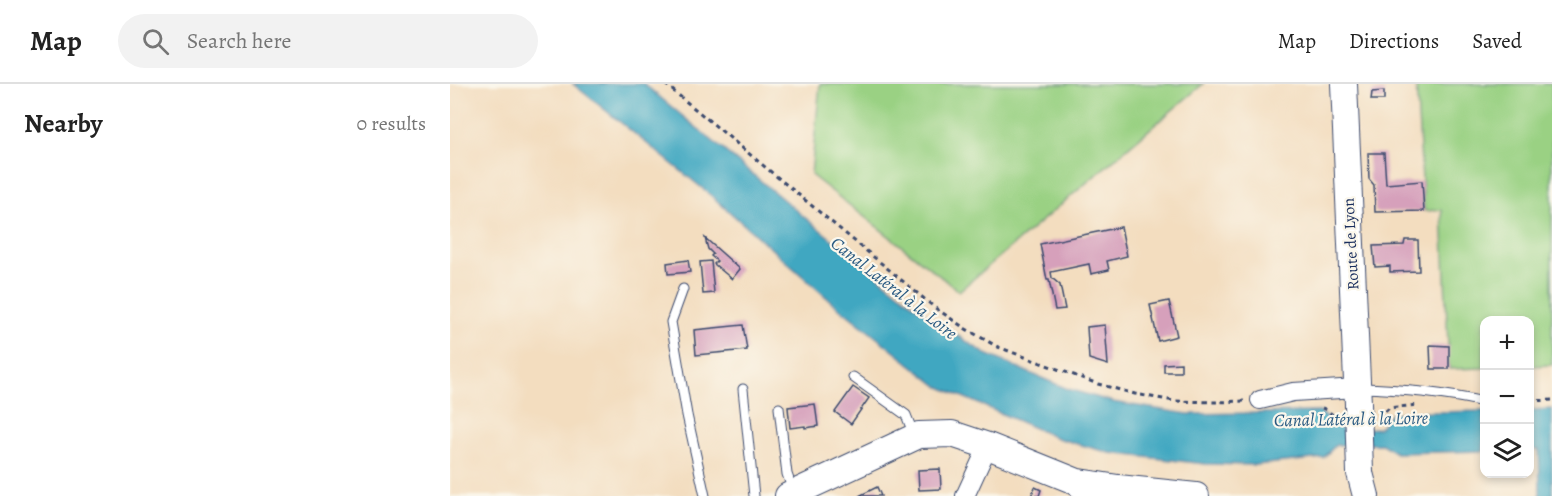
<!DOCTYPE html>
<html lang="en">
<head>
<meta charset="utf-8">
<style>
  body { margin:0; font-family:Alegreya,serif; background:#f2f2f2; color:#222 }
  .controls { position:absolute; right:18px; bottom:18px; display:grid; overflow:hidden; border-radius:12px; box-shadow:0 3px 9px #0003 }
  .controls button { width:54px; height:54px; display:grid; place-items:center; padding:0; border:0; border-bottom:2px solid #e0e0e0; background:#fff; color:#222; font:30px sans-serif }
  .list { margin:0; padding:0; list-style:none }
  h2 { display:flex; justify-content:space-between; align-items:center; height:78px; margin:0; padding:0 24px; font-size:26px }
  h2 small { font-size:20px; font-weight:400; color:#767676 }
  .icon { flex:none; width:33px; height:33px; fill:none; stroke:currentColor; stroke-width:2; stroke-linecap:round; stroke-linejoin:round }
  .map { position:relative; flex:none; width:1102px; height:412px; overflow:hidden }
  header { display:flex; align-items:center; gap:36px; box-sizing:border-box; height:84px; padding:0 30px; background:#fff; border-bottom:2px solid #e0e0e0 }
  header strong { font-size:28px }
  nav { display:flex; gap:33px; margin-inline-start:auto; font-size:21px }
  .search { width:420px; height:54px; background:#f2f2f2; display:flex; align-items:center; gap:15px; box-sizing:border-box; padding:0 21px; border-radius:33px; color:#767676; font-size:22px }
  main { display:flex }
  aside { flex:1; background:#fff }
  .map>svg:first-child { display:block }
  .green { fill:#9ad183; stroke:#5a8070; stroke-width:1.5 }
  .water { fill:#41a7c1; stroke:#2e6b90; stroke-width:1.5 }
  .building { fill:#d6a0bb }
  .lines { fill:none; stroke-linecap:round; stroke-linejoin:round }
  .lane-casing { stroke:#3b496d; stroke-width:11 }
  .street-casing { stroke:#3b496d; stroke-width:20 }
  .secondary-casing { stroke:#3b496d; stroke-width:28 }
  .path { stroke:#3b496d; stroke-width:3; stroke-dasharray:4.5 4.5; stroke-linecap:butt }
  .lane { stroke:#fff; stroke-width:9 }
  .street { stroke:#fff; stroke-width:18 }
  .secondary { stroke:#fff; stroke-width:26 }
  .secondary-bridge-casing { stroke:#3b496d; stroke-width:28; stroke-linecap:butt }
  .secondary-bridge { stroke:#fff; stroke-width:26 }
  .labels { text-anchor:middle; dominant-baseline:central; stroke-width:4.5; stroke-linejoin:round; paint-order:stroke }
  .street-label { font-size:16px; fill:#1b2f5e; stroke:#fbf7ec }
  .water-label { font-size:18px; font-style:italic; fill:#285981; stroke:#fbf7ec }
</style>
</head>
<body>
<header>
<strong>Map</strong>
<div class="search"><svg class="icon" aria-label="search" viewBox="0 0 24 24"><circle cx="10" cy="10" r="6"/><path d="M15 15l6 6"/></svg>Search here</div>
<nav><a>Map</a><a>Directions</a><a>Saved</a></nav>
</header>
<main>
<aside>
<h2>Nearby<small>0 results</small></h2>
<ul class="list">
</ul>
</aside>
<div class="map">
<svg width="1102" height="412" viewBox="0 0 1102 412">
  <rect width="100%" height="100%" fill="#fbf7ec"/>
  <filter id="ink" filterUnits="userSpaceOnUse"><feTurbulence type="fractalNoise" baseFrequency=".0167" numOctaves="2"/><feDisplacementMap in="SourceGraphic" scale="12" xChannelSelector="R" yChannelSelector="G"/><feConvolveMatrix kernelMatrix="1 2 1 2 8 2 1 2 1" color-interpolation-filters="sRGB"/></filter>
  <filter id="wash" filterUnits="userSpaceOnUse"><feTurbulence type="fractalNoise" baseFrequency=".008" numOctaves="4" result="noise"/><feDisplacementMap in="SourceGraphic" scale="24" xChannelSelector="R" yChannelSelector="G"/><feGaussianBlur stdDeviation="1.35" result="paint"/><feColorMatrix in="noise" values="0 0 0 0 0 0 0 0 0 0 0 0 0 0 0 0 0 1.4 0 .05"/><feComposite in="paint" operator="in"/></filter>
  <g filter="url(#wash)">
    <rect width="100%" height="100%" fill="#f3ddbf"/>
    <path class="green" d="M370 0H753L509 207 361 91Z
      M966 0H1102V281L1080 282V237H1034V284L999 285 992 126 974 127Z"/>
    <path class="water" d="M123 0H194L353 132 479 233 534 269 582 290 618 305 663 318 738 330 870 328 893 346 929 344 941 329 1034 327V367L946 369 932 360 886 361 873 374 806 381 756 380 660 369 607 354 488 302 383 219 257 108Z
      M1102 325V412H1090L1089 366 1080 365V326Z"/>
    <g id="blocks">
      <path class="building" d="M934 7V16H921L922 8Z
        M918 69H934L936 100 972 97 974 127 925 128 924 101 919 95Z
        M671 143 677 172 657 177 659 186 641 190 639 180 601 188 602 194 610 201 615 225 605 226 599 196H597L590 160Z
        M255 154 290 185 282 195 264 180 267 177 261 172 263 170 258 165Z
        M955 156H968L969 187 940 188V182L925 183 923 162 954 161Z
        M238 176 240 188 218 190 217 179Z
        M261 177 264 209 253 210 250 178Z
        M719 217 727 252 708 257 700 221Z
        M293 241 297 266 246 271 244 246Z
        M655 241 658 281 639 275 637 243Z
        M980 261 999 262V285H981Z
        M731 279V288H714V280Z
        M403 303 419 314 401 340 385 328Z
        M365 320 368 342 355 344V342L340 344 338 323Z
        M490 385 491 405 469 406 468 386Z
        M427 403 431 412H409Z
        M585 403 591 406 589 412H581Z"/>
    </g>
  </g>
  <g filter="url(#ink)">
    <use href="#blocks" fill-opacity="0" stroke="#3b496d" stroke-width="1.5"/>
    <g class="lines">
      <defs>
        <path id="lane" d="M233 205 221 238 237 331 255 412
          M403 293 456 331 464 351
          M909 304C951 305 993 309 1034 318
          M293 305 304 412
          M329 324 337 390 343 407"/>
        <path id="street" d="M810 316 843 308 907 304
          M515 412 538 362"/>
        <path id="secondary" d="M894 0 908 320
          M910 389 916 412
          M629 398 668 404 746 412
          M338 412 469 351 502 350 538 362 625 397 646 412"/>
      </defs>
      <use href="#lane" class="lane-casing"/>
      <use href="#street" class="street-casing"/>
      <use href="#secondary" class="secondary-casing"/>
      <path class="path" d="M215 0 484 223 516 245 548 263 648 300 685 310 724 317 766 318 794 317
        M1080 317 1102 316
        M872 324 877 326 888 336
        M929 334 939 324 967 321"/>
      <use href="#lane" class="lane"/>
      <use href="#street" class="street"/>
      <use href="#secondary" class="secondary"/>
      <defs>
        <path id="secondary-bridge" d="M908 320 910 389"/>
      </defs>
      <use href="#secondary-bridge" class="secondary-bridge-casing"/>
      <use href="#secondary-bridge" class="secondary-bridge"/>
    </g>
  </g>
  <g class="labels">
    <g class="street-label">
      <text transform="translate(901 160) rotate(-93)">Route de Lyon</text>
    </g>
    <g class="water-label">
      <text transform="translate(444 204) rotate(38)">Canal Latéral à la Loire</text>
      <text transform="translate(901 335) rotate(-1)">Canal Latéral à la Loire</text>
    </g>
  </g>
</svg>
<div class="controls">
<button>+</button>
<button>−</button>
<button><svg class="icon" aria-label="layers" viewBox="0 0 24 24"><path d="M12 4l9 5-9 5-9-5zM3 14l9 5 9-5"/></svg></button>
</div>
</div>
</main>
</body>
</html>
